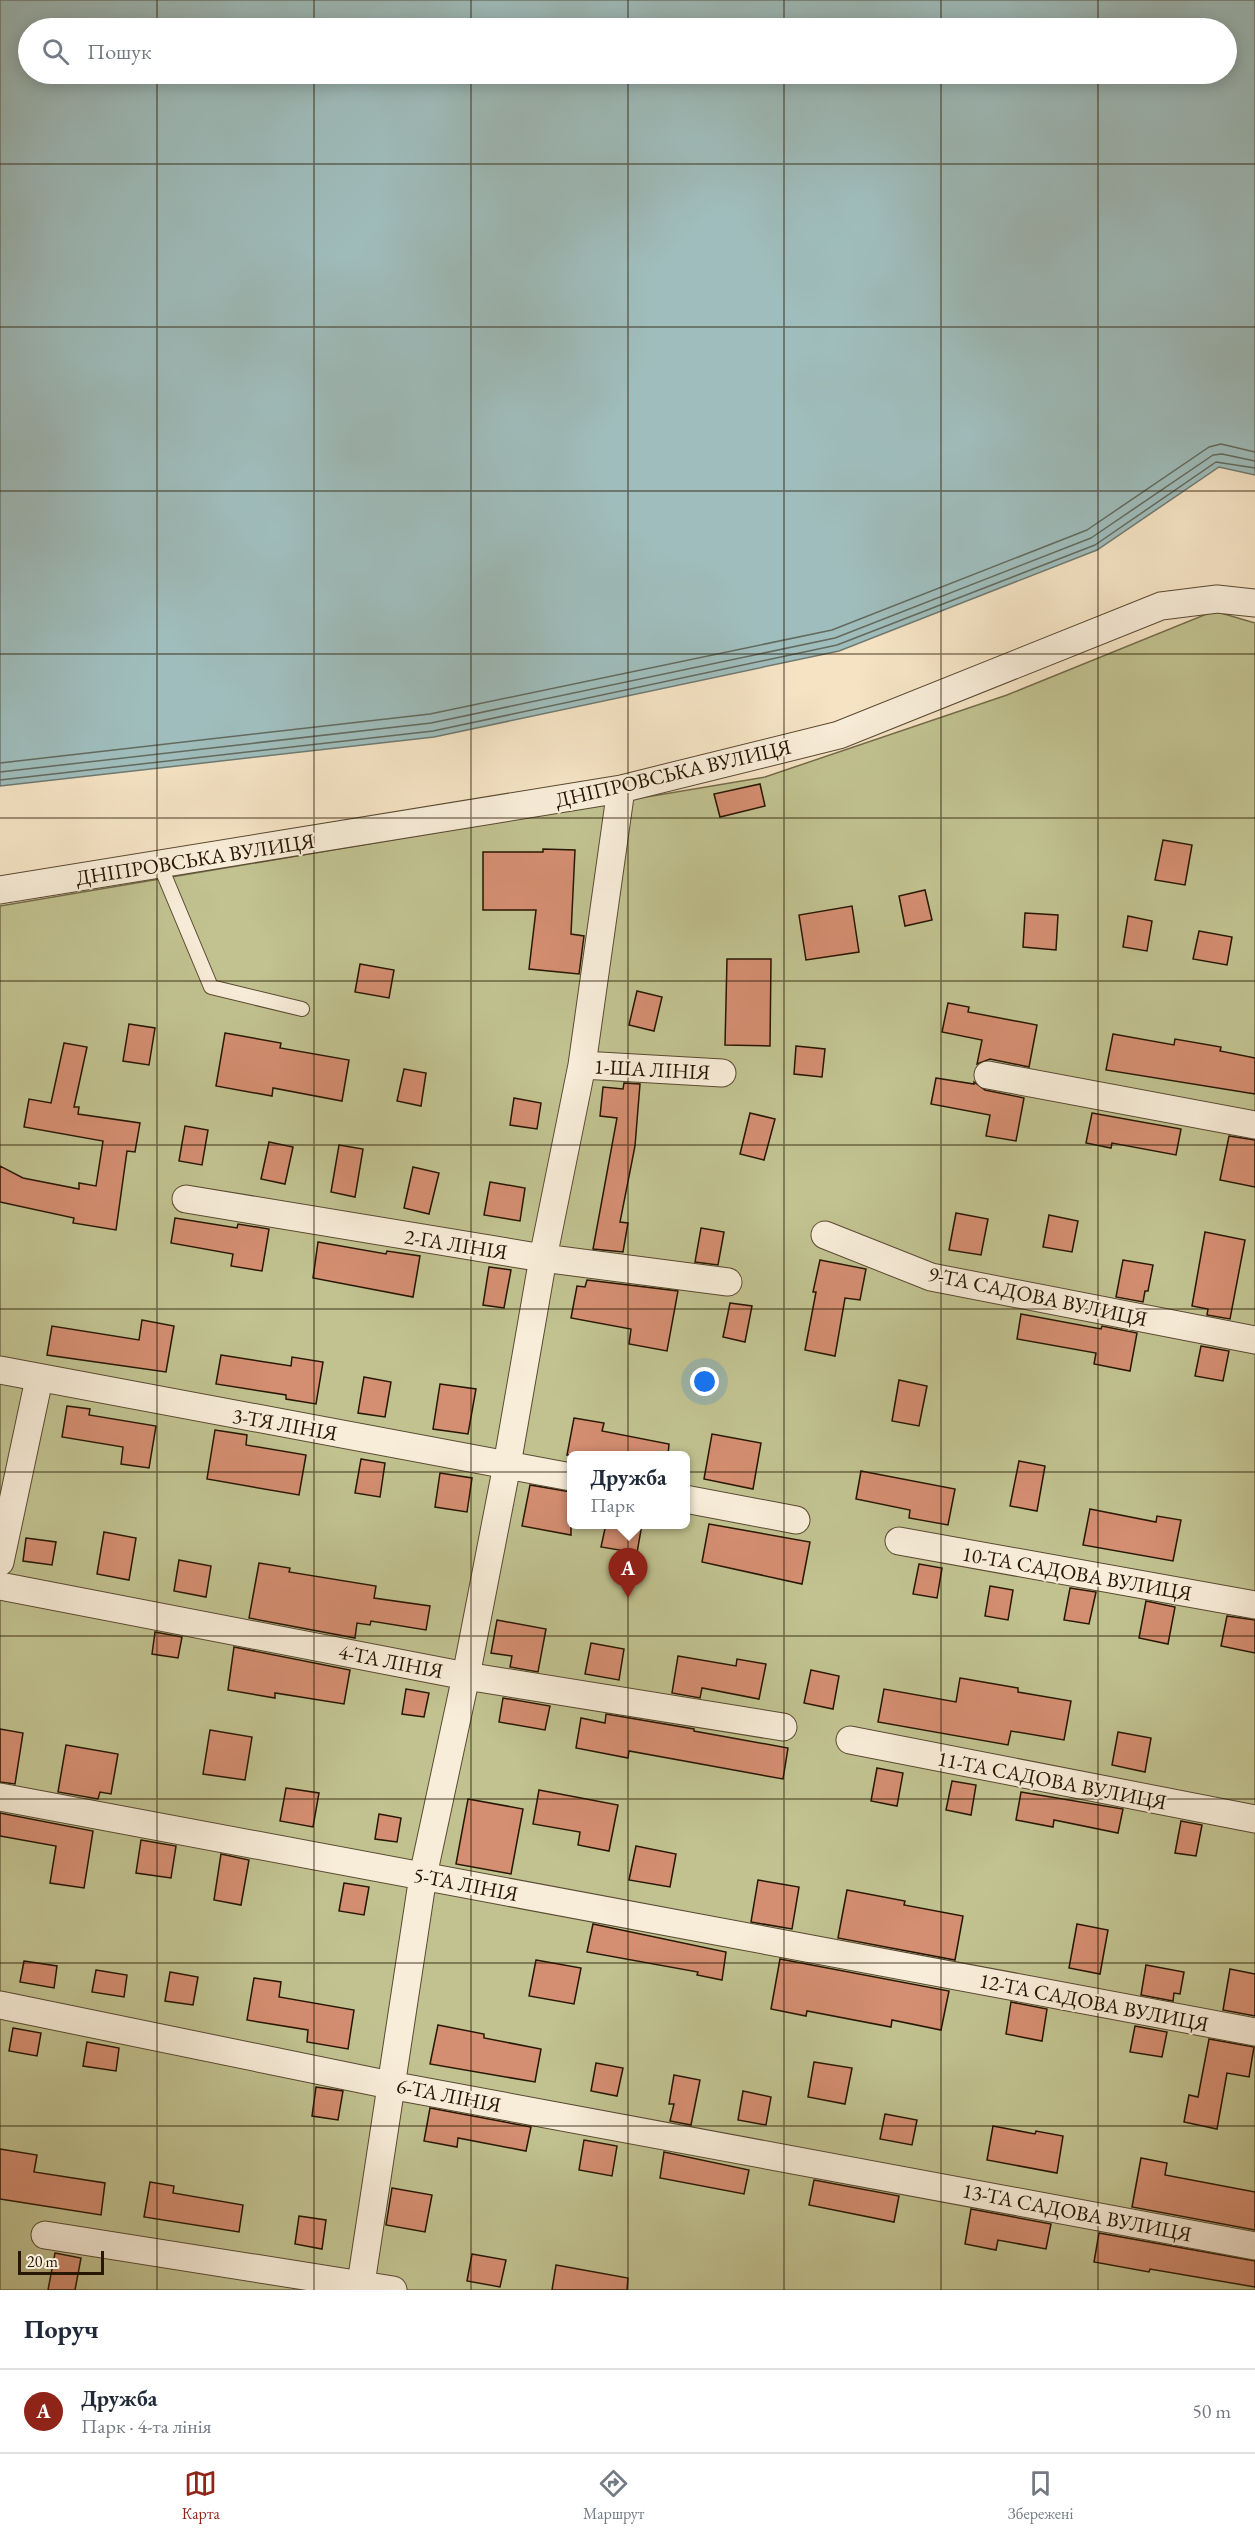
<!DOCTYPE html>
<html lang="uk">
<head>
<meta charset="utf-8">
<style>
  body { margin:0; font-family:"EB Garamond",serif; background:#f6f6f7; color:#1f2937 }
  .scale { position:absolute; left:18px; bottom:15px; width:86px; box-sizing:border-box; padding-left:6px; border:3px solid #271600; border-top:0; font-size:16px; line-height:21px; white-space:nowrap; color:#271600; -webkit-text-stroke:4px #f8edd9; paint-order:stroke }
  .you { position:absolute; left:705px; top:1382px; width:21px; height:21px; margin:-15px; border:4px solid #fff; border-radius:50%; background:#1a73e8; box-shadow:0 0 0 9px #1a73e833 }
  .badge { display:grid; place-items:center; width:39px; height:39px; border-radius:50%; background:#8f2418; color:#fff; font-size:20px; font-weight:700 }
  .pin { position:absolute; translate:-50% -50px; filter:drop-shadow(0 2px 3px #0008) }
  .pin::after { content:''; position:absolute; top:32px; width:21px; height:18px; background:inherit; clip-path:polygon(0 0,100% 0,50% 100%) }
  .popup { position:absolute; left:567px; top:1451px; width:123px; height:78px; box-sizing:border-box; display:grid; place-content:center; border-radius:9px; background:#fff; filter:drop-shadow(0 2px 4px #0005); font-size:20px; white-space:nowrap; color:#747a83 }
  .popup b { font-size:22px; color:#1f2937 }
  .popup::after { content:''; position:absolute; left:50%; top:100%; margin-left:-12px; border:12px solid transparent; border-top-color:#fff }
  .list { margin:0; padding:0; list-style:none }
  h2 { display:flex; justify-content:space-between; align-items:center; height:78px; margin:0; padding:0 24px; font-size:26px }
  h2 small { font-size:20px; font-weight:400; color:#747a83 }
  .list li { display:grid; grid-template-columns:39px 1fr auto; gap:18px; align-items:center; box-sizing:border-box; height:84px; padding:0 24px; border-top:2px solid #e0e1e3 }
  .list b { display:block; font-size:22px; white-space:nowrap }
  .list p { margin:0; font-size:20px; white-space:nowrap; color:#747a83 }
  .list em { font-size:20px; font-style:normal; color:#747a83 }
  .icon { flex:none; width:33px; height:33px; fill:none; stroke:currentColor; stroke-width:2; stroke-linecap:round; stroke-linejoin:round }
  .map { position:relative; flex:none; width:1255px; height:2290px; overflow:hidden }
  .search { position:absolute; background:#fff; box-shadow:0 3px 15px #0003; left:18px; right:18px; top:18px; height:66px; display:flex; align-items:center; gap:15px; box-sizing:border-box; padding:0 21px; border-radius:33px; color:#747a83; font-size:22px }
  .sheet { height:162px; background:#fff }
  nav { display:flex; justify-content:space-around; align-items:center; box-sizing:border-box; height:84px; border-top:2px solid #e0e1e3; background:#fff; font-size:16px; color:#747a83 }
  nav a { display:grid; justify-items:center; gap:3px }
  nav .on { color:#8f2418 }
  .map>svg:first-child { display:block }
  .green { fill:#c1c290; stroke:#746c48; stroke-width:1.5; fill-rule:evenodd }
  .water { fill:#9fbdbc; stroke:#6f7a71; stroke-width:1.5; fill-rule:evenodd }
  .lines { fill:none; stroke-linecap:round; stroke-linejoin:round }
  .shore { stroke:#636a5e; stroke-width:1.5 }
  .building { fill:#d48e71; stroke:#271600; stroke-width:1.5 }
  .service-casing { stroke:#5a4931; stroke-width:16 }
  .minor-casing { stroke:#5a4931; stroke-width:29 }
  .service { stroke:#f8edd9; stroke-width:14 }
  .minor { stroke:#f8edd9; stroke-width:27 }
  .grid { fill:none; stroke:#271600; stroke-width:1.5; stroke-opacity:0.55 }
  .labels { text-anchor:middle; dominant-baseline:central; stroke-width:4.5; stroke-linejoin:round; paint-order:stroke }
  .street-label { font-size:21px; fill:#271600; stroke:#f8edd9 }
</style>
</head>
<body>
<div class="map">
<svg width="1255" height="2290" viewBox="0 0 1255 2290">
  <rect width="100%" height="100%" fill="#f5e3c4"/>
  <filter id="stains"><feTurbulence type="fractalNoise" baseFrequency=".00333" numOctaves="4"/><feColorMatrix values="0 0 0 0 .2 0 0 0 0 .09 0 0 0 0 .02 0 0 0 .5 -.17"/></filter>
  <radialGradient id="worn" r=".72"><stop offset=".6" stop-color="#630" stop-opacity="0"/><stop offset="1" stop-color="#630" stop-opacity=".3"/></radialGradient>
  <path class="green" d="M1214 611 1255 623V2290H0V906L765 777 1007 695ZM571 1456H685V1524H571Z"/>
  <path class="water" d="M0 0H1255V475L1219 467 1097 550 839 651 434 737 0 786ZM28 28H1226V74H28Z"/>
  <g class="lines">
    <path class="shore" d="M0 763 430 714 832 630 1087 530 1209 447 1221 444 1255 452
      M0 772 431 723 835 638 1091 538 1213 455 1222 454 1255 461
      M0 780 433 731 837 645 1095 545 1216 462 1255 468"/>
  </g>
  <path class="building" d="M760 784 765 806 720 817 714 794Z
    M1163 840 1192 845 1185 885 1155 880Z
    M543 849 575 850 571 934 584 936 579 974 529 969 536 910H483V852H543Z
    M925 890 932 920 905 926 899 896Z
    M852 906 859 952 806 960 799 915Z
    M1025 913 1058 915 1056 950 1023 947Z
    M1128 916 1152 921 1147 951 1123 947Z
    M1199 931 1232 937 1227 965 1193 959Z
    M727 959H771L770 1046 725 1045Z
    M360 964 394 970 389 998 355 992Z
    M637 991 662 997 654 1031 629 1025Z
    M948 1003 969 1007 968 1012 1037 1025 1029 1067 990 1059 977 1064 982 1040 942 1032Z
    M129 1024 155 1028 149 1065 123 1061Z
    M225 1033 281 1043 280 1048 349 1060 342 1101 273 1088 272 1096 216 1086Z
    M1113 1034 1174 1045 1175 1039 1221 1047 1220 1051 1255 1058V1094L1106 1070Z
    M64 1043 87 1047 74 1107H79L78 1114 140 1123 135 1152 127 1151 116 1230 73 1223 74 1218 0 1202V1166L23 1178 79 1189V1183L96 1186 103 1141 24 1127 29 1099 51 1103Z
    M796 1046 825 1049 822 1077 794 1074Z
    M404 1069 426 1073 421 1106 397 1101Z
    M936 1078 974 1084V1082L985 1090 1024 1098 1016 1141 986 1136 990 1115 931 1104Z
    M624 1083 640 1084 635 1146 620 1222 628 1223 623 1252 593 1249 617 1118 600 1116 603 1087 623 1089Z
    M514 1098 541 1103 537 1129 510 1125Z
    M750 1113 775 1119 764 1160 740 1154Z
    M1092 1113 1181 1129 1176 1155 1112 1143 1111 1148 1086 1143Z
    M185 1126 208 1130 202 1165 179 1161Z
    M1229 1136 1255 1140V1187L1220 1180Z
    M269 1142 293 1147 285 1184 261 1179Z
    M339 1145 363 1149 355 1197 331 1192Z
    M413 1167 439 1173 429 1214 404 1208Z
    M490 1182 525 1188 520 1221 484 1215Z
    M956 1213 988 1219 981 1255 949 1250Z
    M1049 1215 1078 1221 1072 1252 1043 1247Z
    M175 1218 237 1228 238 1224 269 1229 262 1271 231 1266 233 1254 171 1243Z
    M701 1228 724 1232 718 1265 695 1262Z
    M1205 1232 1245 1240 1230 1319 1207 1315 1208 1309 1192 1306Z
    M318 1242 386 1254 387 1251 420 1256 413 1297 313 1278Z
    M820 1260 866 1269 860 1300 845 1298 835 1356 805 1350 816 1292H813Z
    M1123 1260 1153 1265 1148 1291H1145L1143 1302 1116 1297Z
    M489 1267 511 1270 504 1308 483 1305Z
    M587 1280 678 1291 667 1351 629 1344 631 1329 571 1318 577 1286 585 1287Z
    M730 1303 752 1306 745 1342 723 1337Z
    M1021 1314 1101 1329 1102 1326 1137 1333 1130 1371 1094 1364 1096 1353 1017 1339Z
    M142 1320 174 1326 166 1372 47 1355 52 1326 139 1340Z
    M1201 1346 1229 1351 1223 1381 1195 1376Z
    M221 1355 291 1366 292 1357 323 1362 316 1404 286 1399V1395L216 1384Z
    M364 1377 391 1382 385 1417 358 1413Z
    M899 1380 927 1386 919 1426 892 1421Z
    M440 1384 476 1389 468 1434 433 1429Z
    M67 1406 90 1409 89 1415 156 1426 149 1468 121 1464 123 1447 62 1437Z
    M574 1418 604 1423 602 1431 669 1444 668 1455H567Z
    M215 1430 247 1435 246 1445 306 1455 299 1495 207 1479Z
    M712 1434 761 1443 753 1489 704 1479Z
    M361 1459 385 1463 380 1497 355 1493Z
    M1019 1461 1045 1466 1037 1511 1010 1506Z
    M861 1471 955 1489 948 1525 909 1518 910 1510 856 1499Z
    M440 1473 472 1478 467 1512 435 1507Z
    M530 1485 571 1492V1535L522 1526Z
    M1090 1509 1156 1522 1157 1516 1181 1520 1173 1561 1083 1545Z
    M606 1524H642L637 1553 601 1547Z
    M709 1524 810 1542 802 1584 702 1562Z
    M104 1532 136 1538 129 1580 97 1574Z
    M26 1538 56 1542 52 1565 23 1561Z
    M179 1560 211 1566 206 1597 174 1591Z
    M259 1563 290 1568 289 1572 376 1586 374 1598 430 1606 426 1630 371 1621 370 1625 357 1623 355 1638 249 1618Z
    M919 1564 942 1568 937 1598 913 1594Z
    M990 1586 1013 1590 1008 1620 985 1616Z
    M1070 1588 1096 1592 1089 1624 1064 1620Z
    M1146 1601 1175 1607 1168 1644 1139 1638Z
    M1227 1616 1255 1620V1653L1221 1646Z
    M497 1620 546 1629 538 1672 510 1667 512 1656 491 1653Z
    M155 1632 182 1637 178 1658 152 1654Z
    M591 1643 624 1649 619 1680 585 1674Z
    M234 1647 350 1670 344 1704 275 1693V1698L228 1690Z
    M678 1656 736 1666 737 1659 766 1664 759 1699 702 1688 700 1698 672 1693Z
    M811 1670 839 1676 833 1709 804 1703Z
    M960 1678 1018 1688V1692L1071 1701 1064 1740 1011 1731 1008 1745 878 1722 884 1689 956 1702Z
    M406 1689 429 1693 424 1717 402 1714Z
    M503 1698 550 1706 545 1730 499 1722Z
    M606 1714 694 1729V1731L788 1748 783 1779 629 1751 628 1758 576 1748 581 1718 605 1723Z
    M0 1729 23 1733 15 1784 0 1782Z
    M210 1730 252 1737 245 1780 203 1774Z
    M1118 1732 1151 1738 1145 1772 1112 1765Z
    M66 1745 118 1754 111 1794 100 1792 98 1799 58 1792Z
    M877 1768 903 1773 897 1806 871 1801Z
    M952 1781 976 1785 971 1815 946 1810Z
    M286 1788 319 1793 313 1827 280 1821Z
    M539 1790 618 1805 609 1851 578 1845 580 1832 533 1824Z
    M1021 1792 1123 1809 1118 1833 1054 1820 1053 1827 1016 1820Z
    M468 1799 523 1809 511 1874 456 1864Z
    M0 1813 93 1831 84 1888 50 1883 56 1846 0 1836Z
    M379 1814 401 1818 397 1842 375 1839Z
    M1181 1821 1202 1825 1196 1856 1175 1853Z
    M141 1840 176 1846 171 1878 136 1873Z
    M636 1846 676 1854 670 1887 629 1880Z
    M221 1854 249 1860 241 1905 214 1900Z
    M758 1880 799 1887 792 1929 751 1922Z
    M344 1883 369 1887 364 1915 339 1911Z
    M847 1890 905 1901 904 1905 963 1916 955 1960 838 1938Z
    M593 1924 726 1952 722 1980 697 1975 698 1972 587 1952Z
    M1077 1924 1108 1930 1100 1974 1069 1968Z
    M780 1959 949 1991 941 2030 892 2020 891 2027 807 2011 806 2016 771 2009Z
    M536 1960 581 1968 574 2004 529 1996Z
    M24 1961 57 1966 54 1988 20 1982Z
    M1146 1965 1184 1972 1180 1994 1174 1993 1173 2001 1141 1995Z
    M1230 1969 1255 1974V2016L1223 2010Z
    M96 1970 127 1975 124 1997 92 1992Z
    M170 1972 198 1977 193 2005 165 2001Z
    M254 1978 281 1982 279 1997 354 2010 348 2049 307 2042 308 2030 247 2020Z
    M1011 2002 1047 2009 1042 2041 1006 2034Z
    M438 2025 484 2034V2038L541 2049 535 2082 430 2064Z
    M1135 2026 1167 2032 1162 2057 1130 2052Z
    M13 2028 41 2033 37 2056 9 2051Z
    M1209 2039 1254 2047 1249 2077 1227 2073 1217 2129 1184 2122 1189 2095 1198 2097Z
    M87 2042 119 2048 116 2071 83 2066Z
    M814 2062 852 2068 845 2104 808 2097Z
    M596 2063 623 2068 617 2096 591 2091Z
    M674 2075 700 2080 691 2125 670 2121 674 2104H669Z
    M316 2087 343 2091 338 2120 312 2116Z
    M743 2091 771 2097 766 2125 738 2120Z
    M430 2108 531 2127 526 2151 458 2138 457 2147 424 2141Z
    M885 2114 917 2120 912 2145 880 2139Z
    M993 2126 1035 2134 1036 2131 1063 2136 1057 2173 987 2160Z
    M584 2140 617 2146 612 2176 579 2170Z
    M0 2149 37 2155 34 2172 105 2183 101 2215 0 2199Z
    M664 2152 749 2170 744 2194 660 2178Z
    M1141 2158 1167 2163 1165 2175 1255 2192V2230L1132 2207Z
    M814 2180 899 2196 894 2222 809 2205Z
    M150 2182 174 2186 173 2193 243 2205 239 2232 144 2217Z
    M392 2188 432 2195 425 2232 386 2225Z
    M971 2209 1051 2224 1046 2249 998 2240 996 2250 965 2244Z
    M299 2216 326 2220 322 2249 295 2244Z
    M1099 2233 1255 2261V2287L1150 2269 1149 2272 1094 2262Z
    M55 2253 81 2258 75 2290H48Z
    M472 2254 506 2260 500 2287 467 2281Z
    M556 2265 628 2278 627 2290H552Z"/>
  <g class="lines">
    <defs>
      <path id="service" d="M160 865 211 987 302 1009"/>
      <path id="minor" d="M0 890 621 789 839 735 1161 606 1217 599 1255 603
        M582 1065 722 1073
        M988 1075 1255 1125
        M186 1199 543 1258 728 1282
        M825 1235 931 1277 1255 1340
        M0 1370 571 1477
        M685 1499 796 1520
        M899 1541 1255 1605
        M0 1562 39 1379
        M0 1586 466 1676 783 1727
        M850 1740 1255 1819
        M0 1797 1255 2032
        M0 2005 390 2085 1255 2246
        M45 2235 393 2290
        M360 2290 423 1876 466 1676 507 1465 543 1258 582 1065 621 789"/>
    </defs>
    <use href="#service" class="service-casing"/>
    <use href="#minor" class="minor-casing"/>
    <use href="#service" class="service"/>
    <use href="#minor" class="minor"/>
  </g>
  <path class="grid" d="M157 0V28M314 0V28M471 0V28M628 0V28M784 0V28M941 0V28M1098 0V28M157 74V2290M314 74V2290M471 74V2290M628 74V2290M784 74V2290M941 74V2290M1098 74V2290M0 164H1255M0 327H1255M0 491H1255M0 654H1255M0 818H1255M0 981H1255M0 1145H1255M0 1309H1255M0 1472H1255M0 1636H1255M0 1799H1255M0 1963H1255M0 2126H1255"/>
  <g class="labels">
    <g class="street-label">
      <text transform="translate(673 773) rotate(-13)">ДНІПРОВСЬКА ВУЛИЦЯ</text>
      <text transform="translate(195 859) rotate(-9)">ДНІПРОВСЬКА ВУЛИЦЯ</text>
      <text transform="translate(652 1069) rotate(3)">1-ША ЛІНІЯ</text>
      <text transform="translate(456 1244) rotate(9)">2-ГА ЛІНІЯ</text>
      <text transform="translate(1038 1296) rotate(12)">9-ТА САДОВА ВУЛИЦЯ</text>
      <text transform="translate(285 1424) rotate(10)">3-ТЯ ЛІНІЯ</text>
      <text transform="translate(1077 1573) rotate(10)">10-ТА САДОВА ВУЛИЦЯ</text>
      <text transform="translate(391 1661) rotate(11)">4-ТА ЛІНІЯ</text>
      <text transform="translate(1052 1780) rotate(11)">11-ТА САДОВА ВУЛИЦЯ</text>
      <text transform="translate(466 1884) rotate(11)">5-ТА ЛІНІЯ</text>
      <text transform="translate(1094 2002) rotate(11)">12-ТА САДОВА ВУЛИЦЯ</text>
      <text transform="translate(449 2095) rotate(11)">6-ТА ЛІНІЯ</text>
      <text transform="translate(1077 2212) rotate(11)">13-ТА САДОВА ВУЛИЦЯ</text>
    </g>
  </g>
  <rect width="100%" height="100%" filter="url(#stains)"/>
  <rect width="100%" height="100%" fill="url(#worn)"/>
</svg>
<div class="scale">20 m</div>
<div class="you"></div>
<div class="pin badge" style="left:628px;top:1598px">A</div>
<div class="popup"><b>Дружба</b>Парк</div>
<div class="search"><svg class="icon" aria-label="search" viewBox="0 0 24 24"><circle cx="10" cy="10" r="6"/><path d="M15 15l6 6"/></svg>Пошук</div>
</div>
<section class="sheet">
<h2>Поруч<small></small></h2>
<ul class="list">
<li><span class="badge">A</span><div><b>Дружба</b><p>Парк · 4-та лінія</p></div><em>50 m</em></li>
</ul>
</section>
<nav>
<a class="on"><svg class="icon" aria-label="map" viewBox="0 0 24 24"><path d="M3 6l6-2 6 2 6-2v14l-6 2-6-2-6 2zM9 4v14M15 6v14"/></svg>Карта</a>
<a><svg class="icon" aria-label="directions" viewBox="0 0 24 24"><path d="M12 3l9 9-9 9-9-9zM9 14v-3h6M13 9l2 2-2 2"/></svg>Маршрут</a>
<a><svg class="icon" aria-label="saved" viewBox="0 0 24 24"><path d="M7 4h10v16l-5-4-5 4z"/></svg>Збережені</a>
</nav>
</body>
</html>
